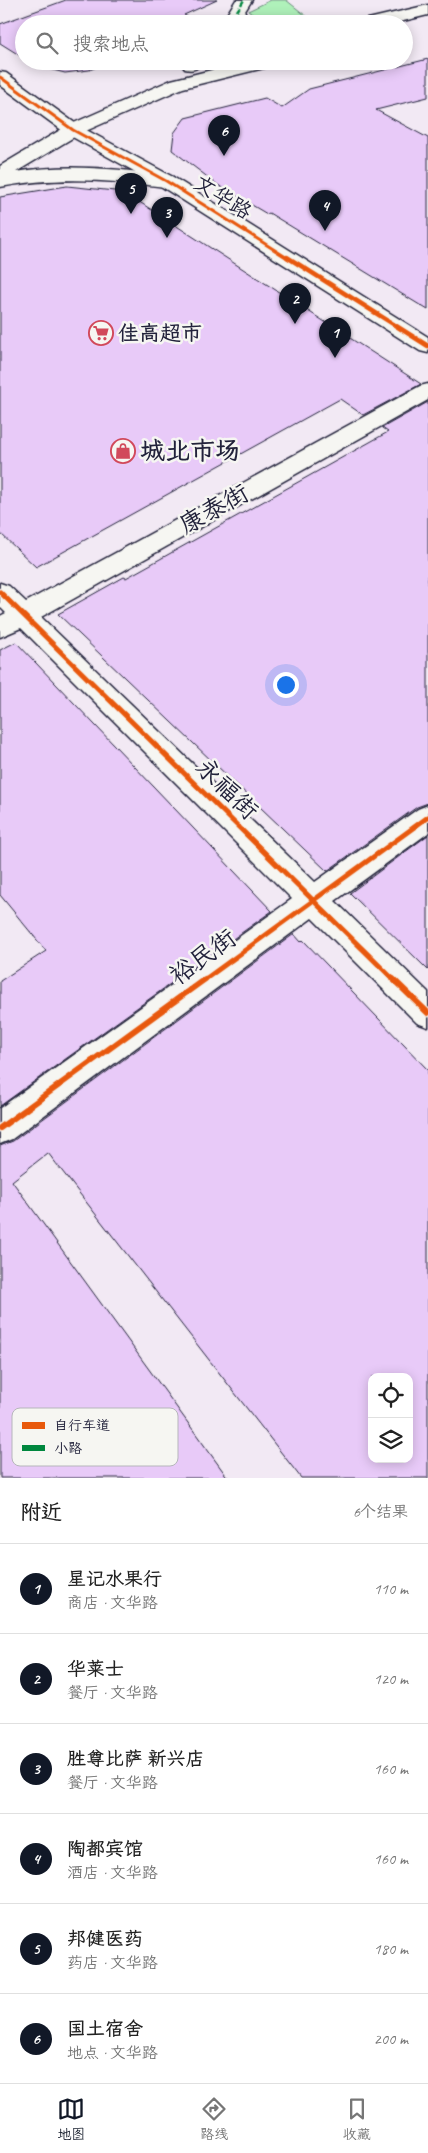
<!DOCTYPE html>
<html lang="zh">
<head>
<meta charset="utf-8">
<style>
  body { margin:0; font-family:Caveat,"LXGW WenKai TC",sans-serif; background:#f6f6f6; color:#222 }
  .controls { position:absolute; right:15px; bottom:15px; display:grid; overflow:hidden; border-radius:10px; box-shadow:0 2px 12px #0003 }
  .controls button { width:45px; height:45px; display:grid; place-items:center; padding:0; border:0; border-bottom:1px solid #e0e0e0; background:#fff; color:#222; font:25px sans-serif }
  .you { position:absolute; left:285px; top:684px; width:18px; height:18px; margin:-12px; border:4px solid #fff; border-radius:50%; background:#1a73e8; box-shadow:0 0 0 8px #1a73e833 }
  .badge { display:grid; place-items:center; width:32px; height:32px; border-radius:50%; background:#111827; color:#fff; font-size:16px; font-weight:700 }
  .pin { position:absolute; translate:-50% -41px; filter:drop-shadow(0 1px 2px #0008) }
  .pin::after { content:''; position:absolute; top:26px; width:18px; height:15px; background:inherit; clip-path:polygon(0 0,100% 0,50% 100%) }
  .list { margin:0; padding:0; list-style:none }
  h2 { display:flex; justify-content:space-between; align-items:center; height:65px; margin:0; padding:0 20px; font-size:21px }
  h2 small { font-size:16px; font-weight:400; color:#767676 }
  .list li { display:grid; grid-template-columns:32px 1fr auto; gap:15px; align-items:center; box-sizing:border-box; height:90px; padding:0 20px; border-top:1px solid #e0e0e0 }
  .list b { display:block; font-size:19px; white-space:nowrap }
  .list p { margin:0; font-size:16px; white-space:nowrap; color:#767676 }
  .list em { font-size:16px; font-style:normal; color:#767676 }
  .icon { flex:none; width:28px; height:28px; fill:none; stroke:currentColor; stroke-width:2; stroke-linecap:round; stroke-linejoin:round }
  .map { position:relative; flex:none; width:428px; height:1478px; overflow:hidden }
  .search { position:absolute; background:#fff; box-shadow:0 2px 12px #0003; left:15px; right:15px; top:15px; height:55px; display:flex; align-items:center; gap:12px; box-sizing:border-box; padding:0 18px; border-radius:28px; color:#767676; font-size:19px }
  .sheet { height:605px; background:#fff }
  nav { display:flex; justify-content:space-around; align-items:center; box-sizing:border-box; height:70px; border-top:1px solid #e0e0e0; background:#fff; font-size:14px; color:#767676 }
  nav a { display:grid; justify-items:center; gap:2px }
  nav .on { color:#111827 }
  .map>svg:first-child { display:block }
  .green { fill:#aff1ba; stroke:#688a7a }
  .building { fill:#e8caf8; stroke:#22223b; fill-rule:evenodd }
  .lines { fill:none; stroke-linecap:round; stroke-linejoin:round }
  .street-casing { stroke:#22223b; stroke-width:3 }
  .secondary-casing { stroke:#22223b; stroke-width:3 }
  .street { fill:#f6f6f2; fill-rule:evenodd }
  .secondary { fill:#f6f6f2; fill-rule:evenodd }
  .quiet { stroke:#00873e; stroke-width:2.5; stroke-dasharray:5 2.5; stroke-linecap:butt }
  .cycleway-far3-casing { stroke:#f6f6f2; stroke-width:5 }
  .cycleway-far2-casing { stroke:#f6f6f2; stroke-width:7 }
  .cycleway-far1-casing { stroke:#f6f6f2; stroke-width:8 }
  .cycleway-casing { stroke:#f6f6f2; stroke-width:9 }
  .cycleway-far3 { stroke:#e8590c; stroke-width:3 }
  .cycleway-far2 { stroke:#e8590c; stroke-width:4.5 }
  .cycleway-far1 { stroke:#e8590c; stroke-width:5 }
  .cycleway { stroke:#e8590c; stroke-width:6 }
  .labels { text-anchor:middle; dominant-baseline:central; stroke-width:5; stroke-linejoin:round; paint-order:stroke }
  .far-street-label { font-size:21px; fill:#22223b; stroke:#f6f6f2 }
  .far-poi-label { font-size:21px; font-weight:bold; fill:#22223b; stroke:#f6f6f2; text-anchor:start }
  .poi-label { font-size:25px; font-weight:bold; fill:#22223b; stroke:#f6f6f2; text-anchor:start }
  .street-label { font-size:25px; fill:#22223b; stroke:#f6f6f2 }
  .key { fill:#f6f6f2; stroke:#b6b6bb; stroke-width:1 }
  .key-label { font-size:14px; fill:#22223b }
</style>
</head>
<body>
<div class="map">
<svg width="428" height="1478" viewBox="0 0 428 1478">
  <rect width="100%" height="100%" fill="#f2e9f4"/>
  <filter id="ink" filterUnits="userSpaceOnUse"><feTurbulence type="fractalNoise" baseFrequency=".02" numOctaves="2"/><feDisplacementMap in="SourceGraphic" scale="10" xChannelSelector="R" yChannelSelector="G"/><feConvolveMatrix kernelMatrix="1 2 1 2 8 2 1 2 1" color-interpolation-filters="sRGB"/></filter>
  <g filter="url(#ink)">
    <path class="green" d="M271 0H286L310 19 295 24H266L248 11Z"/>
    <path class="building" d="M66 0H217L184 15 200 24H24V58L0 43V24Z
      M428 59V97L376 110 428 138V310L269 213 267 214 218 185 172 150 174 133 185 118 265 98 282 108 309 89Z
      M29 61H113L89 70 65 73 37 66Z
      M67 186 124 192 421 384 363 415 340 399 36 567 0 533V197Z
      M428 402V803L417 807 327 871 58 614 124 577 126 578 388 432 382 428Z
      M16 642 272 911 0 1106V981L46 951 0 895V650Z
      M428 835V970L350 893Z
      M294 934 301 942 303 940 428 1070V1478H301L48 1153 12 1181 228 1478H0V1146L13 1141ZM372 1377H409V1459H372Z"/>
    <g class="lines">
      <defs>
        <path id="street" d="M236 0H252L237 24H221Z
          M185 61H203C198 69 194 71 185 69L182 65Z
          M0 72 6 73 79 126 173 177 428 337V353L420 351 159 185 67 134 0 85Z
          M428 384V400L41 617 315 882 418 809 428 805V833L335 901 428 992V1027L417 1023 312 918 12 1139 0 1144V1108L292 899 21 628 0 637V616L6 613 0 607V583L9 586 26 602 420 386Z"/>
        <path id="secondary" d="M428 5V15L391 24H362L364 20Z
          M248 61H278L276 65 183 88 79 134 16 172C65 163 117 169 166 175L173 177 175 181 173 185 166 187C110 180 56 176 0 187V166L67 126 171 80Z"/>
      </defs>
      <use href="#street" class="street-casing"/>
      <use href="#secondary" class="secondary-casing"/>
      <use href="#street" class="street"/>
      <use href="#secondary" class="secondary"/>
      <path class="quiet" d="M229 24 244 0
        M191 65 195 61"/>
      <defs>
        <path id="cycleway-far3" d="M0 77 73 130 166 181 289 259"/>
        <path id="cycleway-far2" d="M287 257 428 346"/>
        <path id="cycleway-far1" d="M0 592 394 980
          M204 980 428 817"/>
        <path id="cycleway" d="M393 979 428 1013
          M0 1128 205 979"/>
      </defs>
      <use href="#cycleway-far3" class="cycleway-far3-casing"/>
      <use href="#cycleway-far2" class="cycleway-far2-casing"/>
      <use href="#cycleway-far1" class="cycleway-far1-casing"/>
      <use href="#cycleway" class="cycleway-casing"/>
      <use href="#cycleway-far3" class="cycleway-far3"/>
      <use href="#cycleway-far2" class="cycleway-far2"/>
      <use href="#cycleway-far1" class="cycleway-far1"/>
      <use href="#cycleway" class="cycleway"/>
    </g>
  </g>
  <defs>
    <symbol id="supermarket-ring" viewBox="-11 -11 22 22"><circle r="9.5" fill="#f6f6f2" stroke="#d1495b" stroke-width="1.5"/><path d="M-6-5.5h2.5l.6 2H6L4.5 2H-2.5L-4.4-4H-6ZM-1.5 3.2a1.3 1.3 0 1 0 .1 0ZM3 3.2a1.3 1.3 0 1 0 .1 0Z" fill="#d1495b"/></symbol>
    <symbol id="shop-ring" viewBox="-11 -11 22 22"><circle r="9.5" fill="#f6f6f2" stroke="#d1495b" stroke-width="1.5"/><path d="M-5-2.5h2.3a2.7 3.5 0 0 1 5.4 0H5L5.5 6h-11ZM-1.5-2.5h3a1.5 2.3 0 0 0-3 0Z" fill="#d1495b"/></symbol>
  </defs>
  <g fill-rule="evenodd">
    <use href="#supermarket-ring" x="87" y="319" width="28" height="28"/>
    <use href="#shop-ring" x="109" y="437" width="28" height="28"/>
  </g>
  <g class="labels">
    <g class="far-street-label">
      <text transform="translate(223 197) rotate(32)">文华路</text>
    </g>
    <g class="far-poi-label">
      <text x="118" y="333">佳高超市</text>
    </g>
    <g class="poi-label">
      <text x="140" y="451">城北市场</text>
    </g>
    <g class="street-label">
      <text transform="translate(214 509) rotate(-29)">康泰街</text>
      <text transform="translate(227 789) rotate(44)">永福街</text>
      <text transform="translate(203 957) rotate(-36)">裕民街</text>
    </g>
  </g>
  <rect x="12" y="1408" width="166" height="58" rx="8" class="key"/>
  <rect x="22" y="1422" width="23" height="7" fill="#e8590c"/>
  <rect x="22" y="1445" width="23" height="6" fill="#00873e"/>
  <g class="key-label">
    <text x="54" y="1430">自行车道</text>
    <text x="54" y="1453">小路</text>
  </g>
</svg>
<div class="controls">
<button><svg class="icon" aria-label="locate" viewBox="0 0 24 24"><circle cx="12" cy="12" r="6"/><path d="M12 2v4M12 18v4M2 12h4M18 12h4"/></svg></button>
<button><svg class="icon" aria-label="layers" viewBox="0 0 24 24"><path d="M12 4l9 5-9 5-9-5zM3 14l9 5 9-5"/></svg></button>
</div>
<div class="you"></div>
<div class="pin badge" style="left:335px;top:358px">1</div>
<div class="pin badge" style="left:295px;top:324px">2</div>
<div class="pin badge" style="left:167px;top:238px">3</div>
<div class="pin badge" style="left:325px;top:231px">4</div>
<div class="pin badge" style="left:131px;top:214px">5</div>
<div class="pin badge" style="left:224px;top:156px">6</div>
<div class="search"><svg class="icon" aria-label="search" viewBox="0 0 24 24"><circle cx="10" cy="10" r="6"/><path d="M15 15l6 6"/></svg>搜索地点</div>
</div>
<section class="sheet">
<h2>附近<small>6个结果</small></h2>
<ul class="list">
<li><span class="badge">1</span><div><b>星记水果行</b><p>商店 · 文华路</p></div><em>110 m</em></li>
<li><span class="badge">2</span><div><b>华莱士</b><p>餐厅 · 文华路</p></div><em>120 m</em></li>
<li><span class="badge">3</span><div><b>胜尊比萨 新兴店</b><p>餐厅 · 文华路</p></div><em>160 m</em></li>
<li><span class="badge">4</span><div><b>陶都宾馆</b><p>酒店 · 文华路</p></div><em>160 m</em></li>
<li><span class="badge">5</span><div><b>邦健医药</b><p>药店 · 文华路</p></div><em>180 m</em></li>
<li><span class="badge">6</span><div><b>国土宿舍</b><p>地点 · 文华路</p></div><em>200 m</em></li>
</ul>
</section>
<nav>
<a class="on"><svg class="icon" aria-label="map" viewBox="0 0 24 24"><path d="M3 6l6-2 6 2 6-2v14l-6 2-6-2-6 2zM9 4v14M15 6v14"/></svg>地图</a>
<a><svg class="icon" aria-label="directions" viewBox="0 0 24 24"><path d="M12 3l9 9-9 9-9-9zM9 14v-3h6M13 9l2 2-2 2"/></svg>路线</a>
<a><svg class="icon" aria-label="saved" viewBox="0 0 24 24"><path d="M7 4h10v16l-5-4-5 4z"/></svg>收藏</a>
</nav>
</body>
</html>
